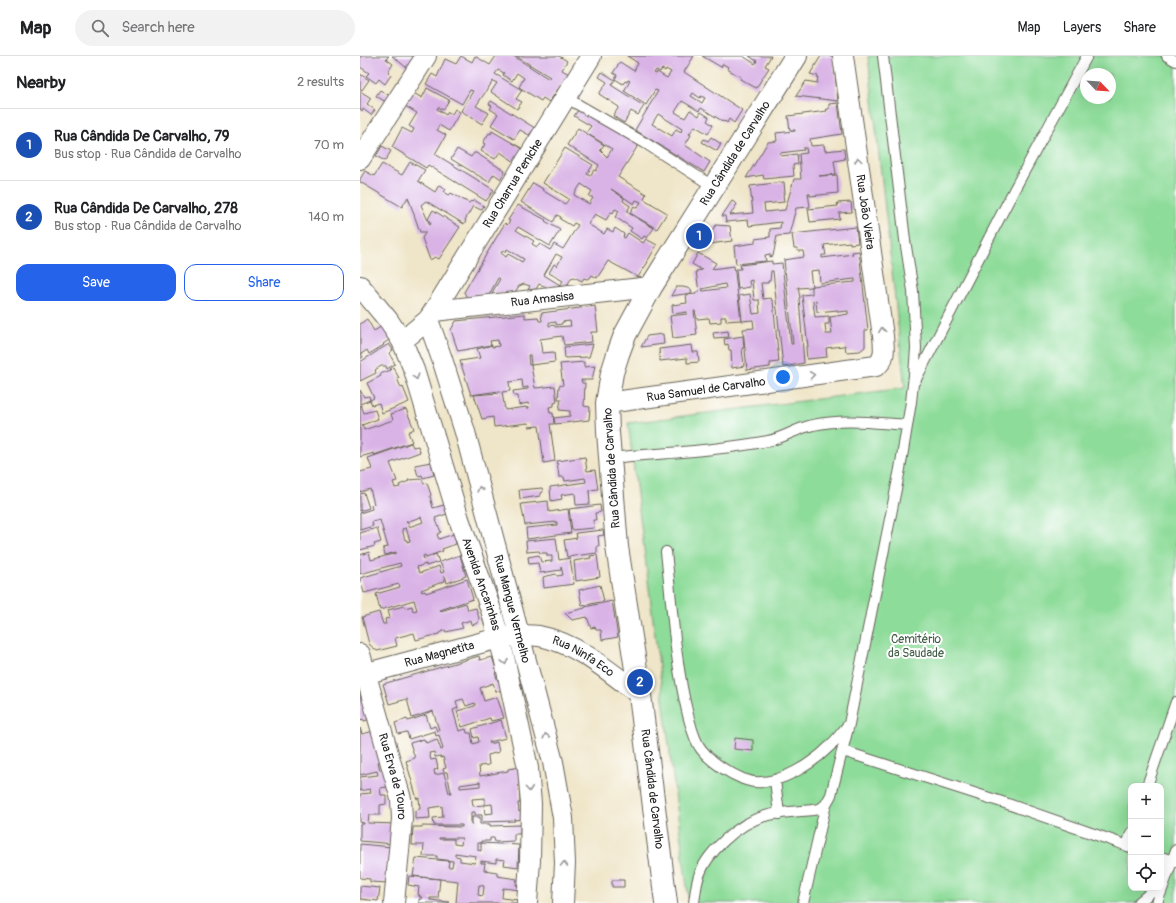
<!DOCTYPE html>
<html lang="en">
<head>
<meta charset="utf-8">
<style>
  body { margin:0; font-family:Pangolin,sans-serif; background:#f2f2f2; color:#202124 }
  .controls { position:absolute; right:12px; bottom:12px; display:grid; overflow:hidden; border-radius:8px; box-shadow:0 4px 16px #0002 }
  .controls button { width:36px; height:36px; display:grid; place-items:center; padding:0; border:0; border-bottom:1px solid #e0e0e0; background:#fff; color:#202124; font:20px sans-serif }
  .compass { position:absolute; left:720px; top:12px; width:36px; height:36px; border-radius:50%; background:#fff; box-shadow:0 4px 16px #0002; rotate:115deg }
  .you { position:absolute; left:423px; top:321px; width:14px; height:14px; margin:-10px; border:3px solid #fff; border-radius:50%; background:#1a73e8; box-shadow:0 0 0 6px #1a73e833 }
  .badge { display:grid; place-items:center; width:26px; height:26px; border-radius:50%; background:#2563eb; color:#fff; font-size:13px; font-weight:700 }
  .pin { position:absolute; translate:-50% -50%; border:2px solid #fff; box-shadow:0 1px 4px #0006 }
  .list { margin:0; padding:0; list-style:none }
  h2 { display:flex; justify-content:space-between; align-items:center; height:52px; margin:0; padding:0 16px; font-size:17px }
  h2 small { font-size:13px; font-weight:400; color:#757577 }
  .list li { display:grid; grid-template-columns:26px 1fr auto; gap:12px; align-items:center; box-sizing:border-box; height:72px; padding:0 16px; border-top:1px solid #e0e0e0 }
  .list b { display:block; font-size:15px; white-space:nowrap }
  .list p { margin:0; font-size:13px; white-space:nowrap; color:#757577 }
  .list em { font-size:13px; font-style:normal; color:#757577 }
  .actions { display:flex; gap:8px; padding:12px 16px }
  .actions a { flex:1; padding:9px 0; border:1px solid #2563eb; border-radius:12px; text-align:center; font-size:14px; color:#2563eb }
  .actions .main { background:#2563eb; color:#fff }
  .icon { flex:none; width:22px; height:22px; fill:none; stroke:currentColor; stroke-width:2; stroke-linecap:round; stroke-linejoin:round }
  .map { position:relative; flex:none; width:816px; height:847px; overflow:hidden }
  header { display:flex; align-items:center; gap:24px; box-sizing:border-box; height:56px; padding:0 20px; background:#fff; border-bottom:1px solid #e0e0e0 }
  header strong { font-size:19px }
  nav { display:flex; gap:22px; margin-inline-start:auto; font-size:14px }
  .search { width:280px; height:36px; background:#f2f2f2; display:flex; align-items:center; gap:10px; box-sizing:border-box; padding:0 14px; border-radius:22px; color:#757577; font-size:15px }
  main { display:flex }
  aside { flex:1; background:#fff }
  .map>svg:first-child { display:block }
  .green { fill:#8edc9a; stroke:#557c5b; fill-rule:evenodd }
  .building { fill:#d9b3e6; fill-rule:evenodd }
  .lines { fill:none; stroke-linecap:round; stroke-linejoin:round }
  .service-casing { stroke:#666258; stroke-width:12 }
  .minor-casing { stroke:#666258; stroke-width:22 }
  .tertiary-casing { stroke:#666258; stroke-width:24 }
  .service { stroke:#fff; stroke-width:10 }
  .minor { stroke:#fff; stroke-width:20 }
  .tertiary { stroke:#fff; stroke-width:22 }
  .oneway { stroke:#999 }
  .labels { text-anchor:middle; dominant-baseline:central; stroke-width:4; stroke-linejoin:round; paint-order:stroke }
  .street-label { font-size:12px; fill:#1c1c1c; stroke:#fff }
  .park-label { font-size:12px; fill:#445f48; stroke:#fff }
</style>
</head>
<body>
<header>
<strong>Map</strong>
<div class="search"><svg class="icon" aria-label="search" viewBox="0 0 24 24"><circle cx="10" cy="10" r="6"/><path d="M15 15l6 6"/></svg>Search here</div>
<nav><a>Map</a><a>Layers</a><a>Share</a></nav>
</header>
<main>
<aside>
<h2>Nearby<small>2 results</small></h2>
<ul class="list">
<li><span class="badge" style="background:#1a4fb4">1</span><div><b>Rua Cândida De Carvalho, 79</b><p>Bus stop · Rua Cândida de Carvalho</p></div><em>70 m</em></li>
<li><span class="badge" style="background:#1a4fb4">2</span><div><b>Rua Cândida De Carvalho, 278</b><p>Bus stop · Rua Cândida de Carvalho</p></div><em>140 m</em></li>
</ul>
<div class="actions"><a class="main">Save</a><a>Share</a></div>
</aside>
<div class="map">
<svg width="816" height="847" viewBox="0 0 816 847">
  <rect width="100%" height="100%" fill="#fff"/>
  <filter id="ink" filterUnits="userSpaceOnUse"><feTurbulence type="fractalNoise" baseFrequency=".025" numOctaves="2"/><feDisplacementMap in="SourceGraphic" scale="8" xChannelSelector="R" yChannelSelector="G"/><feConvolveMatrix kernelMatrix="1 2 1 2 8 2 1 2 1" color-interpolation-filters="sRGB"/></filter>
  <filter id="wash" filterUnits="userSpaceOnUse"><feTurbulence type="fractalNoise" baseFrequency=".012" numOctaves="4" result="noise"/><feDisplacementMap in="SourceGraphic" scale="16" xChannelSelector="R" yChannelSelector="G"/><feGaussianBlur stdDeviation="0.9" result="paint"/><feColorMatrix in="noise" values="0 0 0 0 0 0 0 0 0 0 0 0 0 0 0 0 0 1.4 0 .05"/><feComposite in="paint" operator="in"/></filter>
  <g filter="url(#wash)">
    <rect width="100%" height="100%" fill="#efe5c8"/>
    <path class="green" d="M508 0H816V847H329L268 367 545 332ZM726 18H750V42H726ZM771 730H801V832H771Z"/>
    <g id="blocks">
      <path class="building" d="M0 0H29L26 3 33 8 28 16 31 19 25 28 19 23 16 27 6 20 9 17 0 11Z
        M32 0H54L47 12Z
        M101 0 112 6 115 0 130 9 136 0H156L155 1 189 23 190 21 156 0H199L207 5 202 14 209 18 189 46 183 42 181 45 159 31 164 22 157 17 152 25 143 19 144 17 138 14 135 18 162 34 156 43 162 46 157 53 131 36 137 27 133 25 116 50 129 57 122 68 101 55 113 35 110 34 102 48 66 28 72 18 77 21 85 3 96 8Z
        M267 0H334L324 16 382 54 374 67 369 63 367 67 365 65 364 66 341 52 339 55 322 45 315 56 325 62 330 54 339 60 341 56 349 61 347 65 353 69 348 78 335 70 329 78 331 79 325 89 350 106 344 116 275 74 298 35 295 34 286 49 264 35 270 25 268 24 267 26 265 25 263 28 255 23 257 19 253 17 260 6 274 15 278 7ZM302 13 305 15 306 13 311 16 307 22 297 16 296 18 294 17 296 14 300 16ZM333 37 340 42 341 40 345 42 342 47 331 40ZM298 58 322 73 321 76 316 73 312 80 292 68Z
        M342 0H383L395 8 397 5 389 0H411L405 10 409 12 396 32 380 23 381 21 367 13 368 11 363 8 361 11Z
        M461 0H473L478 45 436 40 446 25 457 27 458 20 450 18Z
        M242 16 255 24 251 29 284 50 278 59 271 55 264 67 253 60 259 51 239 38 247 26 239 21Z
        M0 18 9 24 2 34 0 33Z
        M67 32 89 44 83 54 78 51 77 53 86 59 88 56 92 58 95 53 100 56 89 75 79 69 77 74 86 79 75 98 134 134 126 145 68 109 66 112 32 91 42 72 52 77 54 73 49 70 57 57 45 50 52 36 62 42Z
        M20 34 30 40 26 46 16 40Z
        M0 35 11 42 7 48 15 54 11 59 3 53 2 55 0 53Z
        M131 45 175 72 169 79 160 74 154 83 131 69 138 58 130 53 132 50 129 48Z
        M478 47 482 78 450 83 451 90 464 89 465 95 484 93 485 103 474 105 476 118 459 120 477 119 478 137 450 140V137H448L450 151 436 152 429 179 417 180 413 200 410 201V198L405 199 406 205 376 208 374 190 395 187V183L410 181V173L420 172 421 166 389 170 388 164 366 166 365 160H362L372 145 377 148 370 159 393 157 390 130 424 126 425 138H423L424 146 404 148 405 156 425 154 434 123H441L439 98 447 97 446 92H443L444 94 420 97 421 100 437 98 438 108 433 109 434 120 404 123 403 119 386 122 408 86 417 85 416 77 435 75V74H430L428 60 467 55 466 53H469V48Z
        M220 51 279 88 258 121 286 138 284 143 307 157 297 173 270 157 274 150 277 152 281 146 276 144 274 148 251 133 264 142 263 145 270 150 267 156 294 172 287 182 284 180 282 183 270 175 272 172 255 161 259 155 255 153 253 157 251 156 246 164 235 158 228 168 244 178 247 173 253 176 255 172 264 178 263 181 265 182 268 177 283 187 286 183 297 189 287 206H288L278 221 248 205 237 222 232 219 230 222 227 223 224 222 222 225 214 221 211 222 208 228 187 231 179 228 176 233 168 234 170 230 164 228 159 230 155 236 132 239 133 235 140 223 138 222 129 239 107 242 104 236 145 167 147 169 150 165 148 164 158 149 186 164 185 165 200 174 190 190 158 171 156 174 174 185 172 188 177 191 180 188 190 194 194 188 203 193 218 169 214 167 212 170 200 163 201 161 197 159 193 166 161 146 173 127 183 133 182 134 205 148 206 147 209 143 183 127 205 92 233 109 227 118 230 120 234 114 236 115 239 109 207 89 218 72 244 89 240 94 247 101 252 93 226 77 231 70 214 60ZM221 128 232 135 229 140 233 142 229 148 214 139ZM147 193 164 203 162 206 148 198 146 201 141 197 143 194 146 196ZM196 198 202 201 197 210 194 208 189 217 203 225 200 229 184 219Z
        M132 75 163 93 155 106 140 96 135 103 121 95 125 88 123 87 129 77 131 78Z
        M351 81 361 88 357 95 342 86 344 83 348 85Z
        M22 90 31 95 25 105 16 100Z
        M97 93 111 101 114 97H116L145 115 141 123 134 118 129 126 91 103Z
        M50 106 65 114 58 125 75 136 79 129 86 133 84 136 89 139 91 137 109 147 111 145 112 146 114 144 124 150 121 154 113 150 105 164 106 165 104 168 66 145 61 149 70 169 71 167 68 163 73 154 100 171 79 203 75 201 70 204 62 182 66 176H60L48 141 42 151 0 126V123L5 115 14 120 22 108 42 119Z
        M491 146 492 156 479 157 480 163 450 166 448 153 478 150 477 147Z
        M356 169 370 170 372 185 342 189Z
        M496 171 498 187 490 188V186L464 189 466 199H462V202L493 198 492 196 499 195 508 274H505V291L500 295 486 296 485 289 483 290 466 292 467 301 447 303 446 291H448L442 239 452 238V230L495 226V223L460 227 459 214 450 215 452 231 439 232V231H438L440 242H439L444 307 423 311 413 215H411L410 225H408V227H401L403 243 411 242 412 245H413L419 306 410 307V311L387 314 383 273 394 272 393 264 382 265 379 240 390 238 393 258 400 257 399 244H394L392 224 389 225 390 231 378 233 376 213H381L380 209 412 205V208L422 207 431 288H433L424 204 444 201 443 195H438L437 192H434L432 178ZM456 244 457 256 478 254V256L488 255V258L470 261 472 278H466L465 268H469V260L455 261 453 245Z
        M338 197 356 207 352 213 374 210 381 264 366 265V261H361V266L350 267 349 262 337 263 335 255H334L337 279 313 282 310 260 327 258V256L313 258 312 249 327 247 326 239 336 238V236H339L336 215 342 214 332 208ZM365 228 366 232 343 235 342 233Z
        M316 231H323L331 233 332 237 311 240Z
        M235 250 238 276H231L232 286 204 289 202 280 180 283 182 297 194 296 195 306 171 309 170 299H168L169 309H171L175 332 195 330 197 346 194 347V350L189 351 190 357H193L194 368H190L195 405 184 407 179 370 169 371 168 367 134 371 133 361 122 363 114 339 139 337V335L111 339 100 305 120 302 117 293 132 289V291L139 290 138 284 130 285 131 289 98 295 91 274 96 265 165 258V262L178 261 179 265H182L181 257ZM210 265 211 270 195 271 194 269 189 270V267L196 266V269L202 268V266ZM162 324 163 332 168 331V333L153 335 154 340H158L159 349 168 347 169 352H166V351L145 354 142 336 150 335 149 326Z
        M7 263 14 275 24 269 32 282 23 288 24 289 9 298 7 294 1 298 3 301 0 303V268Z
        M368 275 369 281 354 282 353 277Z
        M303 278 304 288 281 291 287 280Z
        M383 280 384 292H382L384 310 372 312 371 294H369L368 288 365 289 364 283Z
        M29 288 33 294 29 297 35 308 27 313 26 310H21L15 314 16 317 0 325V306Z
        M233 288 229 301 205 302 204 291Z
        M332 289 333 296H338L339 306 327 307V302L300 305 299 293Z
        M224 306V311L235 310 232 324H221L222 327H225L224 350 230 351 229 364 195 368 194 362 210 360V355L199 354 201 343H198L199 330 203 329 200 308Z
        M33 311 39 322H37L41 332 43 331 49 346 22 357 19 347 12 349 10 344 0 348V334L4 341 9 340 10 344 14 342 7 327 21 320 20 318 31 314 30 313Z
        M1 349 4 357 15 354 18 363 2 369 4 374 33 364 31 358 46 353 54 373 48 376 52 386 14 399V397L0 401V350Z
        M51 387 53 391 58 390 60 396 30 407 37 425 33 426 35 432 40 431 39 429 49 425 48 424 62 423 64 428 67 427 71 439 70 440 73 452 84 449 87 458 75 462 81 476 77 479 79 483 94 478 96 488 82 493 83 495 66 501 65 499 63 500 64 503 76 498 79 506 66 510V508L57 511 58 514 60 517 79 510 81 517 84 516 80 506 100 499 106 520 87 527 85 520 83 521 85 525 61 534 62 536 65 535 66 537 107 523 113 543 80 554 81 555 106 547 108 554 116 552 119 562 118 567 112 569 111 564 101 567 103 572 86 576 85 574 79 577V578L56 584 54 577 35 582 37 590 17 595 9 588 2 561 19 556 23 568H26L25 563 30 562 28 554 44 550 45 552 52 550 53 555 57 554 54 544 20 554 16 538 40 531 39 528 4 537 0 522 41 510 40 507 0 518V499L9 496 11 504 36 497V496L25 499 23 492 28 491 20 464 12 466 13 470 0 474V457L12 453 11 449 14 448 10 433 0 436V416L12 413 8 402ZM61 461 63 466 49 471 48 467H47L46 466ZM46 472 50 485 47 486V484H45L42 473Z
        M225 401 227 415 235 414 238 433 229 434 230 448 216 449 215 437 201 439 202 443 191 445 190 431 226 426 225 422 205 425 204 421H199L197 405Z
        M71 406 74 419 63 422 62 419 58 420 55 409Z
        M182 432 183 436 180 437V440L160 443 159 434Z
        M4 437 9 452 0 455V438Z
        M188 445 189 456 208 453 211 477 167 483 166 472 197 469V466L165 469 161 448Z
        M240 449 241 456 235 457 236 464H233L234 472 212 474 209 453Z
        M17 472 21 486 14 488 15 490 0 494V477Z
        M243 474 244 479 238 480 239 490H237V497L207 501 204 484 217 482 216 477Z
        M196 482 199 504 210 502 214 528 184 532 183 521 196 518 197 520 203 519 201 510V514L180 517 178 507 169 508 168 501 179 499 181 506 192 505V500H187V497H180L179 495 167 496 166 485Z
        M237 499 240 521 216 525 214 505 231 502 230 500Z
        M240 529 244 545 222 550 219 534Z
        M252 545 258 581 242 584 241 574H236L235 571 231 572 227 561 212 564 205 557 225 552V551Z
        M119 600 120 604 132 601 137 616 135 617 138 625H139L142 634 136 636 133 627 120 632 124 645 137 641 144 662 131 665 130 662 102 671 97 655 115 650V647L106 650 103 643 96 645 98 652 93 654 99 675 106 673 107 677H111L113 688 119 686 118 681 114 682 112 673 141 664 146 682 129 686 130 688 137 686 139 696 128 699 129 709 119 710 120 720 148 715V713L161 711 162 726H159L160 747H158L159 756 165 755V763L154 764 155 765 122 766V759H115V756H111V768H112V761H120V768H130V770L160 769V778H154V785L135 786 134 782H130V785H121V787H118V794L121 795V787L159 789 158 811 144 809 145 804 136 803V807L121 805V807H125L124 814 137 816V820L157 823 156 829 160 830V834L143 832 142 842 158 844V847H96L98 825 53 820 56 802 89 805 88 811H92L93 805 77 803V800H63L64 789H52L53 771H62V770L102 771V769H74L73 762 83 761 82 750 69 752 70 762 55 763V754L60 753 59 742 57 743 46 705 55 702 50 687 64 683 66 687 77 683 81 694 83 693 79 679 76 680 75 675 49 683 47 676 38 678 35 667 47 663 48 665 66 659 70 672 75 670 77 675 79 674 73 655 52 662 47 643 29 648 23 628ZM74 696 75 701 81 700V702L83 701 86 712 83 713 84 716H87L91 737H89L84 717 75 719 74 714 78 713 76 703 71 704 69 697ZM120 726V730L100 732V729ZM125 742V749L132 748 133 757 125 758 124 749 113 750 112 743ZM79 782H102L101 789 94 788V783H79ZM95 797 116 800 115 807 100 805V801L95 800ZM119 829 124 830 123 840 118 839Z
        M0 635 6 640 14 662 4 665 3 663 0 664Z
        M0 672 2 678 18 674 27 704 18 706 20 714 30 712 34 730 20 732 21 739H26V748L20 749V759H9L8 767 36 768 34 788 0 785V768H4V767L0 766V738L11 737 10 733 0 735V721L18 719 17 715 0 719Z
        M375 682 393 684V695L374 693Z
        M0 788 32 791 28 827 10 826V823L0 822Z
        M49 820 80 823 78 842H70V844L89 846 88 847H59V843H62V841H59L60 839H58L59 831 48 829Z
        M252 824H264V831H252Z
        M0 830 20 832 18 845 0 843Z"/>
    </g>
  </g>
  <g filter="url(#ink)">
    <use href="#blocks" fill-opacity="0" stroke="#666258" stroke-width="1"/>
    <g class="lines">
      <defs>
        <path id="service" d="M807 0 816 5
          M205 41 285 87 354 131
          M555 325 654 134 727 0
          M250 402C302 397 356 395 408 385 424 382 437 372 453 369 484 362 516 367 547 369
          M306 496C312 550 315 607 328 659 331 670 334 684 341 693 352 707 367 716 383 723 387 724 391 726 395 726 421 728 452 708 470 690 476 684 482 676 488 669
          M483 695 645 747 771 791
          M415 724 419 758
          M787 730 816 646
          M767 790 771 777
          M801 801 816 806
          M801 828 805 825 816 794
          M334 847C335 839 336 830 338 823 345 797 379 767 405 760 423 755 442 756 460 753L466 748 471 739 489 668 540 413 551 346 554 319 556 292 553 235 545 184 523 0
          M443 847 466 748
          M778 847 796 832
          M797 847 805 825"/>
        <g id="minor">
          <path d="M0 103 66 0"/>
          <path id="s1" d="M0 230 28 264 42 285 54 314 99 463 132 557 144 601 168 712 171 748 170 805 167 847"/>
          <path id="s2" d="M74 255 291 231"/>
          <path id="s3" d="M68 264 82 303 105 376 193 706 203 762 205 807 203 847"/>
          <path id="s4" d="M42 285 68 264 74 255 231 0"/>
          <path id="s5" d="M247 347 516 310C526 303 524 292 523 280L483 0"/>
          <path id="s6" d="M0 598 41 743 42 763 34 847"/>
          <path id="s7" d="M0 619 139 582C152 580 165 578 179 580 217 587 250 616 280 639"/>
        </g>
        <g id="tertiary">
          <path id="s8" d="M306 847 280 639 257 491 248 376 247 347 252 317 258 298 265 279 291 231 436 0"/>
        </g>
      </defs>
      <use href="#service" class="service-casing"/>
      <use href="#minor" class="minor-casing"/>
      <use href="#tertiary" class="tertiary-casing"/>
      <use href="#service" class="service"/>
      <use href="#minor" class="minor"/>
      <use href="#tertiary" class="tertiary"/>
    </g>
    <defs><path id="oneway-chevron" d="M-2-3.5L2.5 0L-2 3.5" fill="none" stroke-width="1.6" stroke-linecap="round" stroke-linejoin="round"/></defs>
    <g class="oneway">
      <use href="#oneway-chevron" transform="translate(498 104) rotate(-98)"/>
      <use href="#oneway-chevron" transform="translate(522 274) rotate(-98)"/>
      <use href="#oneway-chevron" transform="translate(452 319) rotate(-8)"/>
      <use href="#oneway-chevron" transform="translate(56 321) rotate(74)"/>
      <use href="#oneway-chevron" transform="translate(120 433) rotate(-105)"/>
      <use href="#oneway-chevron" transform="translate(145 606) rotate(77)"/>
      <use href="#oneway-chevron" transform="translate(186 680) rotate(-105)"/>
      <use href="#oneway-chevron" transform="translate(169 733) rotate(85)"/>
      <use href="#oneway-chevron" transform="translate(204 808) rotate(-89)"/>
    </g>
  </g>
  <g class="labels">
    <g class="street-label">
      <text stroke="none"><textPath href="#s8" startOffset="787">Rua Cândida de Carvalho</textPath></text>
      <text stroke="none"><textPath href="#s4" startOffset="194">Rua Charrua Peniche</textPath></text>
      <text transform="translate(505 156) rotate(82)">Rua João Vieira</text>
      <text stroke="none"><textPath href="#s2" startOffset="109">Rua Amasisa</textPath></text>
      <text stroke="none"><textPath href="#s5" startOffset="100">Rua Samuel de Carvalho</textPath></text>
      <text transform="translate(252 412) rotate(-94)">Rua Cândida de Carvalho</text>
      <text stroke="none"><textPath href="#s1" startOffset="325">Avenida Ancarinhas</textPath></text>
      <text stroke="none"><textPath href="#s3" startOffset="301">Rua Mangue Vermelho</textPath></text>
      <text stroke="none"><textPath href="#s7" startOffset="82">Rua Magnetita</textPath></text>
      <text stroke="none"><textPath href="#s7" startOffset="233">Rua Ninfa Eco</textPath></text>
      <text stroke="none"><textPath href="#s6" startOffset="127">Rua Erva de Touro</textPath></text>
      <text transform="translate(292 733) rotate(83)">Rua Cândida de Carvalho</text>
    </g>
    <g class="park-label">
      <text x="556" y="583">Cemitério<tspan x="556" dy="14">da Saudade</tspan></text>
    </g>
  </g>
</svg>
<div class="controls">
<button>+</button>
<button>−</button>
<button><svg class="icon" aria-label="locate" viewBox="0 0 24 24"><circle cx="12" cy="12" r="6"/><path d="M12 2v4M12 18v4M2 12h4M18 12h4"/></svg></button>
</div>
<svg class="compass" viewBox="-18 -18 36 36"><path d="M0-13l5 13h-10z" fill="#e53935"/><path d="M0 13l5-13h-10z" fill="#757577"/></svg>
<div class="you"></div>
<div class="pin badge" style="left:339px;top:180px;background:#1a4fb4">1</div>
<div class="pin badge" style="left:280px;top:626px;background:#1a4fb4">2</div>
</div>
</main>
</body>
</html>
